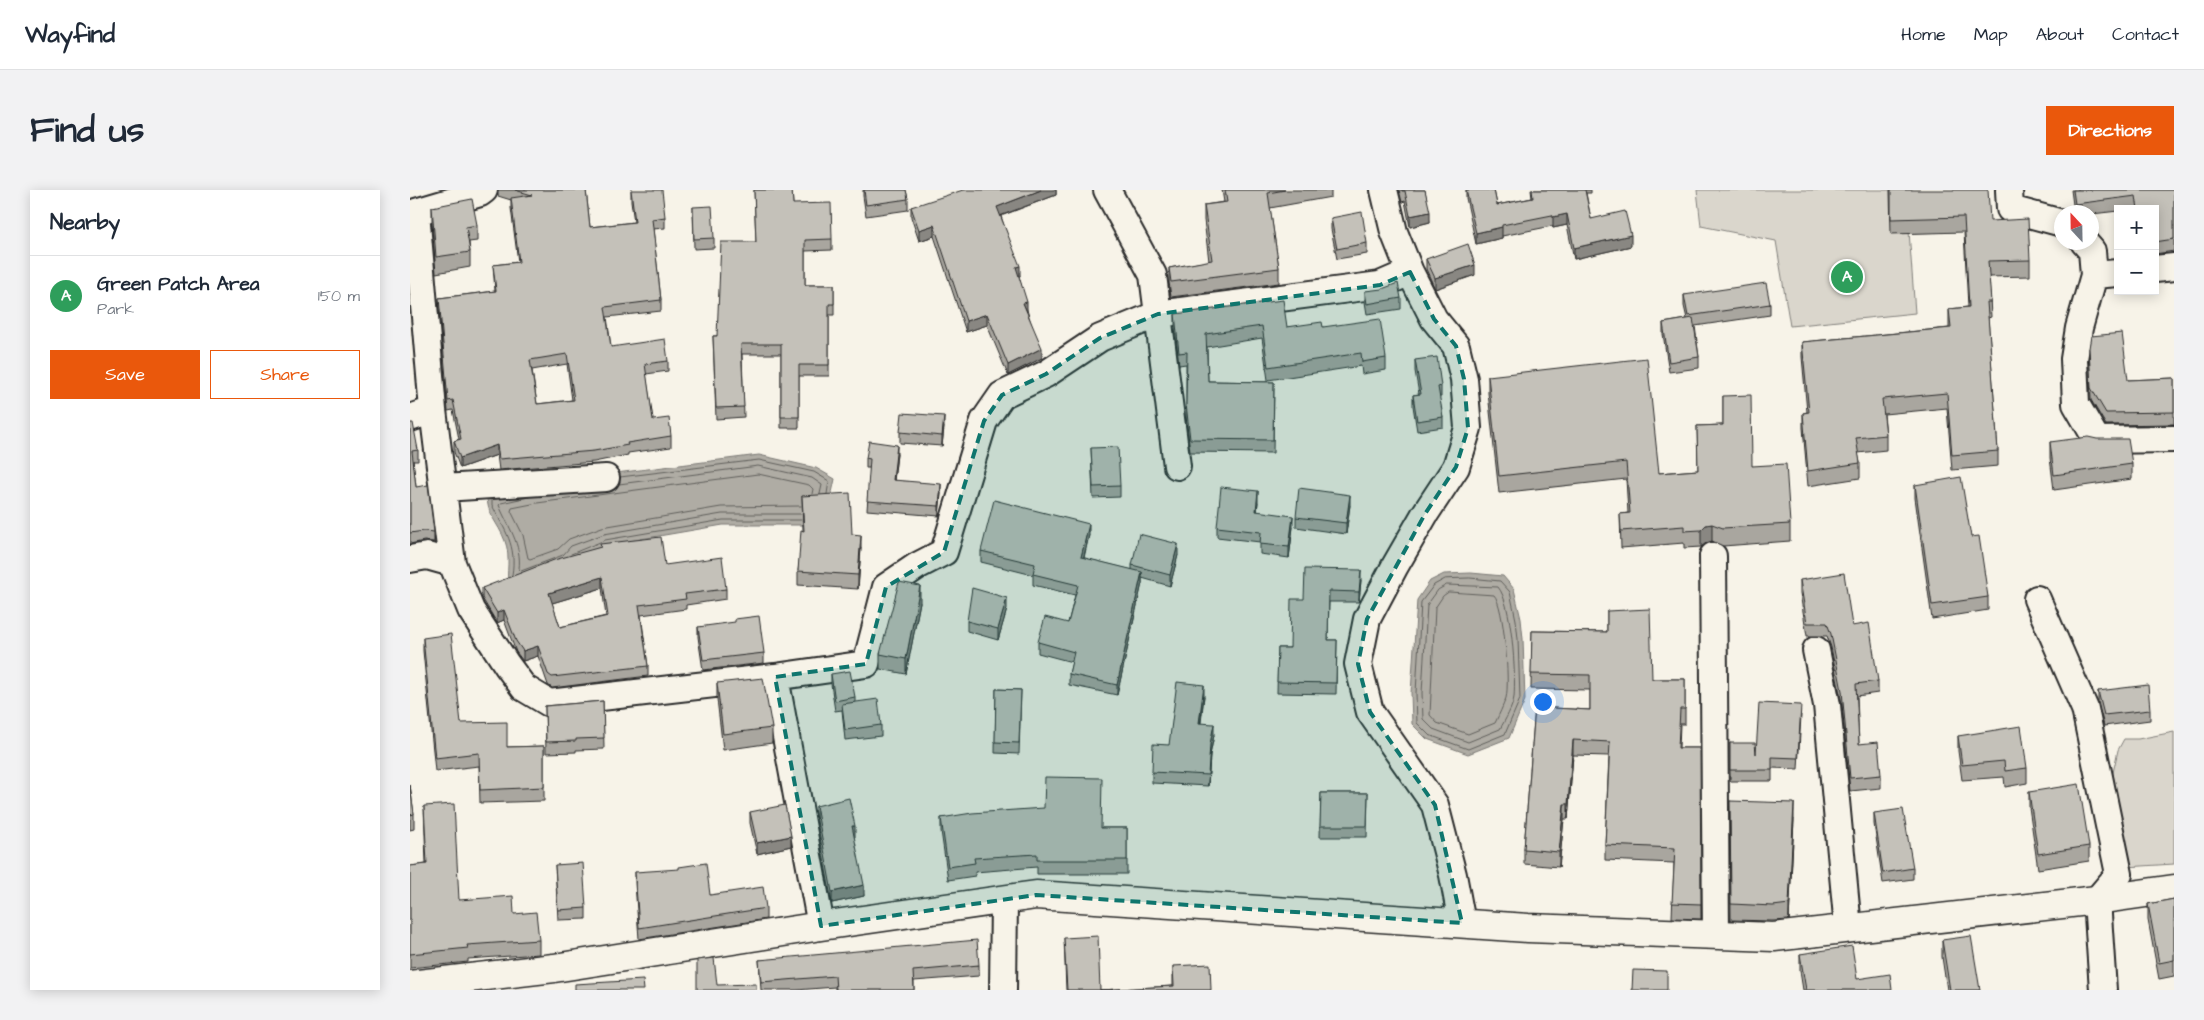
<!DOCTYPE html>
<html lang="en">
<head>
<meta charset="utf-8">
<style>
  body { margin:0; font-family:"Architects Daughter",sans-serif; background:#f2f2f3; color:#1f2937 }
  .controls { position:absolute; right:15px; top:15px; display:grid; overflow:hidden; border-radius:0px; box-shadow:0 2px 12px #0003 }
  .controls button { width:45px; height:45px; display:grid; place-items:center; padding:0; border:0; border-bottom:1px solid #e0e1e3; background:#fff; color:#1f2937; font:25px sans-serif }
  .compass { position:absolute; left:1644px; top:15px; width:45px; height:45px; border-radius:50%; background:#fff; box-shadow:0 2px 12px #0003; rotate:338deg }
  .you { position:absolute; left:1132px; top:511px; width:18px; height:18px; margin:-12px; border:4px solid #fff; border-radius:50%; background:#1a73e8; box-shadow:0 0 0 8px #1a73e833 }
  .badge { display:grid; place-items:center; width:32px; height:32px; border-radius:50%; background:#ea580c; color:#fff; font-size:16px; font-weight:700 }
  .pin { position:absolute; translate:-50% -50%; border:2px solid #fff; box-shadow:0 1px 5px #0006 }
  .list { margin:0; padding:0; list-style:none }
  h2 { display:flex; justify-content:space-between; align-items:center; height:65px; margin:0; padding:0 20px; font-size:21px }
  h2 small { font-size:16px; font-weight:400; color:#747a83 }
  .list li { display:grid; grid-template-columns:32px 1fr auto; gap:15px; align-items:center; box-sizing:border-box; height:80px; padding:0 20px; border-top:1px solid #e0e1e3 }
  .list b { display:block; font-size:19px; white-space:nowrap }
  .list p { margin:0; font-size:16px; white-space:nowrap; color:#747a83 }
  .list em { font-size:16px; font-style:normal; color:#747a83 }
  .actions { display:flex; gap:10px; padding:15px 20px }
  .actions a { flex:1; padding:11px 0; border:1px solid #ea580c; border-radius:0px; text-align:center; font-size:18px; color:#ea580c }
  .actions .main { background:#ea580c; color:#fff }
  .map { position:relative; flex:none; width:1764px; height:800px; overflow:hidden; border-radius:0px }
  header { display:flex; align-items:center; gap:30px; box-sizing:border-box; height:70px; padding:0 25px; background:#fff; border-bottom:1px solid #e0e1e3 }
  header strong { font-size:24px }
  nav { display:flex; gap:28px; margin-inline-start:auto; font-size:18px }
  .intro { display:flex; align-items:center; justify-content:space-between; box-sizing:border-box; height:120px; padding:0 30px }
  h1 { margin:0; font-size:35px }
  .button { padding:12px 22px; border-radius:0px; background:#ea580c; color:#fff; font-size:18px; font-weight:700 }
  main { display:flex; gap:30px; padding:0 30px }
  aside { flex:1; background:#fff; border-radius:0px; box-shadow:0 2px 12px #0003 }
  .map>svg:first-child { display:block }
  .green { fill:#dad6cc; stroke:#82807c }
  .water { fill:#afaca4; stroke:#7a7874 }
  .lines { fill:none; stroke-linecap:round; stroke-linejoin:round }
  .shore { stroke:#605f5b; stroke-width:1 }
  .minor-casing { stroke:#2b2b2b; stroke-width:30 }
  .primary-casing { stroke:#2b2b2b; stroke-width:31 }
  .minor { stroke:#f7f3e8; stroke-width:26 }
  .primary { stroke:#f7f3e8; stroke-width:28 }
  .wall { fill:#a9a69f; stroke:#2b2b2b; fill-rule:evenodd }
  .shaded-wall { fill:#898782; stroke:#2b2b2b }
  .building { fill:#c4c1b9; stroke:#2b2b2b; fill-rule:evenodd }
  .marked { fill:#0f766e; fill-opacity:0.2; stroke:#0f766e; stroke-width:4; stroke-dasharray:10 6; stroke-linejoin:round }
</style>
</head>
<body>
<header>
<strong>Wayfind</strong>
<nav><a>Home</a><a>Map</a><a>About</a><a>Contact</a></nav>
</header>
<div class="intro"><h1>Find us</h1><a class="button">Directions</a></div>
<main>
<aside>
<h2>Nearby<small></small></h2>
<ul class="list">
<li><span class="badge" style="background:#2e9e5b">A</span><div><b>Green Patch Area</b><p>Park</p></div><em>150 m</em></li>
</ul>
<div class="actions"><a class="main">Save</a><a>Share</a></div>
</aside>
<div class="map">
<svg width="1764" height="800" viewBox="0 0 1764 800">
  <rect width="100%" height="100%" fill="#f7f3e8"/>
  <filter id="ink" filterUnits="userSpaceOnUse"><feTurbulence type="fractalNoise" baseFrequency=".02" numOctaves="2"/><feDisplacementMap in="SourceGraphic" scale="10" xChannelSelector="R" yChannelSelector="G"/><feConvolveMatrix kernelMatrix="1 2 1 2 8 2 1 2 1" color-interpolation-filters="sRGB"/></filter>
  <g filter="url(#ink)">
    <path class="green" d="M1287 0H1496L1505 123 1380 136 1366 51 1291 36Z
      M1764 542V674L1716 677 1703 583 1708 560 1714 549H1728Z"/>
    <path class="water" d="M349 265 406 278 425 289 415 335H313L196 355 165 366 98 399C96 382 101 367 95 351 88 332 76 325 77 303L190 285Z
      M1061 383 1093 386 1104 399 1111 429 1113 449 1115 510 1099 548 1058 564 1017 549 1002 534 1001 503 1007 410 1020 391 1034 384Z"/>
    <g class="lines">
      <path class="shore" d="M210 287 349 270 404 282 419 291 417 304
        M209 294 348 276 402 288 412 295 410 304
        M119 307 91 313 89 315C98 337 112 354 109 379L111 381 153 365 161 356 194 344 312 324H391
        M82 309V315C95 341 107 355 102 385
        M391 316 311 317 192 337 159 349 148 359 120 369 118 368 113 345 101 321 102 318 127 313 348 284 399 295 403 299 402 304
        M161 364 195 350 313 330H391
        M1060 388 1090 391 1100 402 1106 430 1108 449 1110 509 1095 544 1058 559 1019 545 1007 533 1006 503 1011 412 1024 395 1035 389Z
        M1037 395 1088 397C1102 413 1106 484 1104 507 1103 517 1095 530 1090 539L1058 552 1023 539 1013 529 1012 503 1017 415 1028 400Z
        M1039 402 1084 405C1094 415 1100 493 1096 508 1093 516 1089 525 1085 533L1058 544 1027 533 1020 525 1025 418 1033 406Z"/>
      <defs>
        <path id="minor" d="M697 0 743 85 767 276
          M974 0 984 42 1000 82 1024 129 1046 156 1054 189 1058 238 1046 277 1015 324 985 376 957 429 948 474 960 522 1025 615 1043 685 1052 733
          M1599 0 1600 19 1652 33
          M1674 52 1682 61 1684 85 1669 138 1664 169 1666 214 1687 250 1764 249
          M1745 79 1764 77
          M1684 85 1708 83
          M23 220 42 373
          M0 228 23 220 6 22 70 3 74 0
          M33 298 196 288
          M1303 366 1306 745
          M0 369 17 366 42 373 61 420 97 475 114 498 139 513 365 487 456 474 476 397 507 376 534 362 574 231 592 205 636 184 690 148 748 124 970 95 1000 82
          M1627 409 1675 519 1709 684 1687 710 1693 800
          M1406 460 1417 515 1438 738
          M365 487 411 736
          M593 800 594 710"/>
        <path id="primary" d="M0 795 144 778 411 736 626 705 1118 738 1364 747 1687 710 1764 699"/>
      </defs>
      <use href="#minor" class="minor-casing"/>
      <use href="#primary" class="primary-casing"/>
      <use href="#minor" class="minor"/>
      <use href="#primary" class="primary"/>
    </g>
    <path class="wall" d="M88 0H176L180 37 224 32 221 11V0L255 27V38L243 39 251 110V121L197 127 201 157 258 171V181L236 184 243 230 261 246V257L218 263V265L184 272 89 280 87 265 50 278 44 262V251L49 249 43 220 38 221 29 118V108L85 101 83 75 108 72 101 18V10L88 6ZM157 174 162 210 127 214 122 180Z
      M344 0H382L383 14 422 49V60L395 61V95H424V125H419V186H389V238H371V164H332L334 227 306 229 303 146H307L346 52Z
      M453 0H496L498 9V20L456 26 453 6Z
      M646 0V5L591 26 610 86H609L617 120 632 168 598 185 577 135 556 142 524 46 509 51 501 27V17Z
      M812 0H921V7L860 18 869 78V93L761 107 759 92V78L799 71 794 30V15L814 12Z
      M989 0H1015L1020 32 1000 37 995 11 992 12Z
      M1056 0H1084L1087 15 1122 8 1121 0H1181V3H1176L1181 29 1221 56 1164 69 1157 35 1143 38 1142 36 1092 46V48L1066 54 1056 8Z
      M1480 0 1580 31 1620 70V86L1579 87 1581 127 1578 128 1588 261V276L1542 280 1537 218 1474 224 1476 245V260L1448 263 1450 273V288L1398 296 1393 238V223L1397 222 1392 167V152L1539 138V119L1558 117 1554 42 1481 44Z
      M1661 0H1764V61L1745 64V19H1708V21L1682 24V22H1664Z
      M22 17 67 35V51L59 52 60 62V77L26 83 22 33Z
      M283 17 304 48V58L284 59Z
      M921 28 957 53V64L927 69 921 39Z
      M1016 69 1065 85 1025 99 1016 79Z
      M955 101 991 108V119L957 124 955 112Z
      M1274 105 1360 114V125L1285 136 1289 167V178L1259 182 1253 144V133L1277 129 1274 116Z
      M765 124 877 137H913L976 168V180L952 184 951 176 858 190 852 148 797 157 798 191 864 192 863 263 780 262 776 226V174L769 175 765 137Z
      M1679 158 1718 190 1764 188V234L1696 235 1681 210Z
      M1005 170 1031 196V207H1029L1033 227V237L1007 241 1003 216V205L1009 204 1005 181Z
      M1078 186 1249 283 1288 280 1287 236 1313 235V206L1342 276 1380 334V351L1313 356 1302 351 1296 353 1291 357 1274 358V353L1211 358 1210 324 1218 323 1216 289 1089 303 1078 203Z
      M0 233 8 260V271H3L6 297 24 342V352L14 351 0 354Z
      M534 237 532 256 490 253V242Z
      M1640 252 1722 274V289L1644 300 1640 268Z
      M681 258 710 296V307L683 308Z
      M487 264 484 290 531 303 529 326 457 320 460 278H456V268Z
      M1505 295 1561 347 1578 407V420L1522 429 1505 308Z
      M392 306 451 358 448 399 388 395V381L393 340Z
      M848 312 847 321 883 337 879 368 850 364V352L807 347V337Z
      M940 315 936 344 886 337V327Z
      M679 345 674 368 722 380V375L768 365 760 396 732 388V393L707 505 659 495V484L662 472 628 463V452L658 433 665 405 623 395V385L571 372V361Z
      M255 375 316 399V409L276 415V419L231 425 238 476V486L142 498 138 495 128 466 113 471 106 462 94 430 87 433 72 408V398ZM192 398 196 426 150 437 142 413Z
      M951 390 949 412H919L918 450H927L926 504 867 503 868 458H880L894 409Z
      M1390 390 1442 436 1468 491V503L1447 506 1449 554 1471 585V598L1440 601 1432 514 1421 457 1417 446H1397L1390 403Z
      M510 412 496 484 470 479V464Z
      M597 419 588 450 557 441V431Z
      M1197 421 1242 489H1275V534H1270L1269 558H1290L1291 729 1262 728 1264 673 1195 670V655L1199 566 1163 565 1158 629H1154L1149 677 1114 674V659L1125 517 1180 520V500L1121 499 1122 441 1197 442Z
      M288 437 354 463V473L293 480 288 447Z
      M13 448 51 533 97 557 134 556V611L70 613 69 576 25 581 13 461Z
      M421 484 445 507V513L471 535V546L435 550 432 520 425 521 421 494Z
      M307 493 362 538V553L313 560 307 509Z
      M586 499 611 500 609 564 585 563Z
      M1688 501 1740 520V530L1694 536 1688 512Z
      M794 506 791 533 804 545 800 565 798 596 742 593V582L759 555Z
      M193 511 194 559 166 560V562L136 563 135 516Z
      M1391 525 1388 579 1362 578V591H1320V553L1346 564Z
      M1548 546 1617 578V593L1595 597 1594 587 1552 590 1548 561Z
      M0 595 4 624V639L0 640Z
      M1619 602 1679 656V671L1628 679 1619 617Z
      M911 603H958L957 647H910Z
      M1320 611 1384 629 1379 730 1363 731 1321 730Z
      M14 616 49 710 104 724 129 750V764L58 769V772L0 778V676L16 674Z
      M406 616 445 647H444L454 706 422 713 406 626Z
      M340 622 381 656 347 664 340 633Z
      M1464 623 1503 678V689L1473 693 1464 634Z
      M531 628 691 638H717V684H627V677L565 682V686L538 690 531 641Z
      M145 675 176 718V729L148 730Z
      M225 682 300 705 356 718V729L229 749 225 693Z
      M1764 709V786L1749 789 1738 730V714Z
      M654 748 690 800 763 796V776L801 800H656Z
      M1532 750 1570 800H1537L1532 767Z
      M1390 764 1447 789 1482 800H1393L1390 781Z
      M349 770 569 775V786L504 791V800H425V797L386 800H351Z"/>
    <path class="shaded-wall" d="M631 0H646V5L587 27V17Z
      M1020 22V32L1000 37V26Z
      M1157 24V35L1143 38V27Z
      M524 35V46L509 51V40Z
      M1092 37V48L1066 54V43Z
      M1221 45V56L1164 69V58Z
      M1065 75V85L1025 99V88Z
      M610 76V86L606 87V77Z
      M617 112V122L613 113Z
      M577 124V135L556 142V131Z
      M632 158V168L598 185V175Z
      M534 226V237L532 256V246Z
      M87 255V265L50 278V268Z
      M487 255V264L483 300V290Z
      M531 294V303L529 326V316Z
      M848 301V312L846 332V321Z
      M940 305V315L936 344V333Z
      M883 326V337L879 368V357Z
      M679 334V345L671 378V367Z
      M1302 334V351L1296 353 1291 357V340L1296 335Z
      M451 345V358L448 399V385Z
      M768 354V365L760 396V385Z
      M951 380V390L949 412V402Z
      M732 382V393L707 505V495Z
      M192 387V398L139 414V403Z
      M510 396V412L496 484V469Z
      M597 408V419L588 450V439Z
      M94 420V430L87 433V423Z
      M128 456V466L113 471V461Z
      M794 495V506L789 543V533Z
      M804 534V545L800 565 798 596 800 554Z
      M1163 550V565L1158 629V614Z
      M1384 613V629L1379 730V714Z
      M1154 614V629L1149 677V662Z
      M442 636H445V647H442Z
      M381 646V656L347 664V653Z
      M454 695V706L422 713V702Z"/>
    <path class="building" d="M105 0H176L180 37 225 32 221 0H252L255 27 242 29 251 110 195 117 201 157 255 149 258 171 235 174 243 230 259 228 261 246 217 253 218 255 184 261 89 269 87 255 50 268 44 251 51 249 43 210 38 211 29 108 86 101 83 75 109 72 101 8 122 5ZM157 164 164 210 127 214 120 170Z
      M344 0H382L383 14 421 13 422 49 395 50V95H424V114H419V175H389V227H371V154H331L334 217 306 218 303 146H307L311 52H346Z
      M454 0H496L498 9 456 15Z
      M553 0H631L587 17 610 76 606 77 617 112 613 113 632 158 598 175 577 124 556 131 524 35 509 40 501 17Z
      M815 0H875L858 3 869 78 761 92 759 78 802 70 794 15 817 12Z
      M992 0H1015L1020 22 1000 26 995 1H992Z
      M1056 0H1084L1087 15 1123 8 1122 0H1175L1181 29 1215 21 1221 45 1164 58 1157 24 1143 27 1142 25 1092 35V37L1066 43Z
      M1481 0H1578L1580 31 1618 29 1620 70 1578 71 1581 112H1577L1588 261 1542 265 1537 203 1472 209 1476 245 1446 248 1450 273 1398 281 1393 223 1399 222 1392 152 1541 138 1539 119 1559 117 1554 27 1481 29Z
      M1663 0H1764V49L1745 52V19H1728L1726 6 1665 14Z
      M62 9 67 35 56 37 60 62 26 67 22 17Z
      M302 16 304 48 284 49 283 17Z
      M952 22 957 53 927 59 921 28Z
      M1058 54 1065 75 1025 88 1016 69Z
      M988 93 991 108 957 114 955 101 972 99Z
      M1356 93 1360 114 1278 126 1274 105Z
      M873 110 877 137 912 132 913 137 970 129 976 168 952 172 951 163 858 177 852 136 796 144 798 191 864 192 863 250 780 249 776 214 777 162 769 163 765 124Z
      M1283 128 1289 167 1259 172 1253 133Z
      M1712 143 1718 190 1764 188V222L1696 223 1681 198 1679 158 1681 146Z
      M1027 167 1031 196 1028 197 1033 227 1007 231 1003 205 1011 204 1005 170Z
      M1237 168 1249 283 1288 280 1287 236 1313 235V206L1341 205 1342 276 1376 274 1380 334 1313 338 1302 334 1296 335 1291 340 1274 341V336L1211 341 1210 324 1220 323 1216 272 1089 286 1078 186Z
      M492 223 534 226 532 246 490 242Z
      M0 233H3L8 260 2 261 6 297 18 295 24 342 14 341 0 343Z
      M1678 247 1687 249H1718L1722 274 1644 285 1640 252Z
      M459 251 487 255 483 290 531 294 529 316 457 311 460 269 456 268Z
      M708 257 710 296 683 297 681 258Z
      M1551 287 1561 347 1569 346 1578 407 1522 415 1505 295Z
      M811 297 848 301 846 321 883 326 879 357 850 354 851 342 807 337Z
      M889 298 940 305 936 333 886 327Z
      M440 303 442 344 451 345 448 385 388 381 391 340 394 341 392 306Z
      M584 310 679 334 671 367 732 382 707 495 659 484 664 462 628 452 635 427 658 433 668 395 623 384 625 374 571 361Z
      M729 344 768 354 760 385 722 375Z
      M251 347 255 375 312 367 316 399 275 404 276 409 229 415 238 476 142 487 138 484 128 456 113 461 106 451 94 420 87 423 72 398 144 370 191 357 190 354ZM192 387 198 426 150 437 139 403Z
      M895 379 951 380 949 402 919 401 918 450H927L926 493 867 492 868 458H880L881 409H894Z
      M1434 383 1442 436 1459 433 1468 491 1446 494 1449 554 1468 552 1471 585 1440 588 1432 501 1421 444 1417 433H1397L1390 390Z
      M489 392 510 396 496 469 470 464Z
      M562 398 597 408 588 439 557 431Z
      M1240 419 1242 489H1275V519H1270L1268 558H1290L1291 714 1262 713 1265 658 1195 655 1200 552 1163 550 1158 614H1154L1149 662 1114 659 1125 517 1180 520V485L1121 484 1122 441 1197 442V421Z
      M349 426 354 463 293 470 288 437 325 432V429Z
      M41 444 51 533 97 532V557L134 556V597L70 600 69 563 25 568 13 448Z
      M440 481 445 507 425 511 421 484Z
      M353 488 362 538 313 544 307 493Z
      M767 492 794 495 789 533 804 534 800 554 798 585 742 582 743 554 759 555Z
      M1738 495 1740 520 1694 525 1688 501Z
      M586 499 611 500 609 553 585 552Z
      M468 509 471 535 435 540 432 514Z
      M193 511 194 548 166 549V551L136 552 135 516Z
      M1349 513 1391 515 1388 568 1362 567V580H1320V553H1345L1346 564Z
      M1611 536 1617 578 1595 581 1594 571 1552 575 1548 546Z
      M635 587 692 588 691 638H717V670H627V664L564 668 565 673 538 677 531 628 562 623 634 618Z
      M1669 594 1679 656 1628 664 1619 602Z
      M0 595 4 624 0 625Z
      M911 603H958L957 636H910Z
      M439 608 445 636H442L454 695 422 702 406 616Z
      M1320 611 1384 613 1379 714 1363 716 1321 714Z
      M44 614 49 710 103 706 104 724 126 722 129 750 57 755 58 758 0 764V676L17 674 14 616Z
      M375 615 381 646 347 653 340 622Z
      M1493 619 1503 678 1473 683 1464 623Z
      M173 673 176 718 148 720 145 675Z
      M296 673 300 705 353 697 356 718 229 738 225 682 269 679V677Z
      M1764 709V770L1749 773 1738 714Z
      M688 746 690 800 764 796 763 776 800 774 801 800H657L654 748Z
      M1561 746 1570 800H1540L1532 750Z
      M567 750 569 775 503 781 504 800H426L425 786 351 792 349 770Z
      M1442 756 1447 789 1480 784 1482 800H1396L1390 764Z
      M304 768 307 795 346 794V800H287V770Z
      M1223 780 1257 781V800H1222Z
      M233 790 234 800H165V794Z"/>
  </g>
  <path class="marked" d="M1000 82 1024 129 1046 156 1054 189 1058 238 1046 277 1015 324 957 429 948 474 960 522 1025 615 1052 733 626 705 411 736 365 487 456 474 476 397 534 362 574 231 592 205 636 184 690 148 748 124 970 95Z"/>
</svg>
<div class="controls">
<button>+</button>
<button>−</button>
</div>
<svg class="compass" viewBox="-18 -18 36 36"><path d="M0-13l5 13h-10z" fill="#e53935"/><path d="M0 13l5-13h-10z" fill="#747a83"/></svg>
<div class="you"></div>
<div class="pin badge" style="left:1437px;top:87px;background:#2e9e5b">A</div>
</div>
</main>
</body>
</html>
